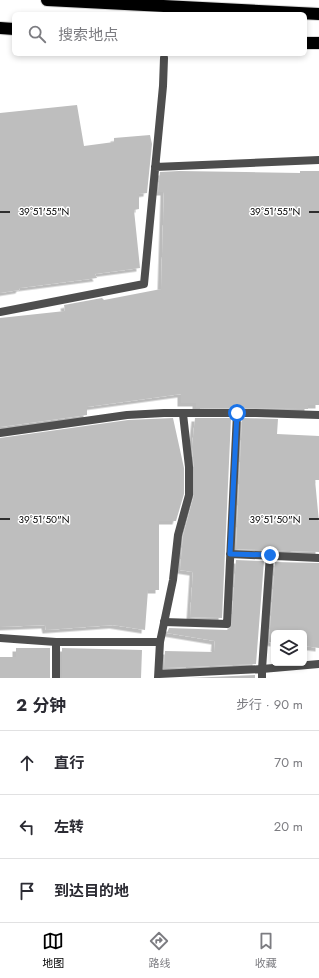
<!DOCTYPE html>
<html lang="zh">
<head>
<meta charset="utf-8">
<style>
  body { margin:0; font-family:Jost,"Noto Sans SC",sans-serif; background:#f2f2f3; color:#2b2b33 }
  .controls { position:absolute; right:12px; bottom:12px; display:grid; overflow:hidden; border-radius:6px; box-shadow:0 2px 6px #0003 }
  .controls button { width:36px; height:36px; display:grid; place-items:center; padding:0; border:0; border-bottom:1px solid #e1e1e2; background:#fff; color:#2b2b33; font:20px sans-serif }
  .stop { position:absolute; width:12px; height:12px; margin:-9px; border:3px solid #1a73e8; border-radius:50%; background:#fff }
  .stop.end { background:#1a73e8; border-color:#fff; box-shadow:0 1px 4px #0008 }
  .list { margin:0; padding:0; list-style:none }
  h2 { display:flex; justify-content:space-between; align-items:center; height:52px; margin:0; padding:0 16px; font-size:17px }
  h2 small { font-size:13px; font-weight:400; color:#7c7c81 }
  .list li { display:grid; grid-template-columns:26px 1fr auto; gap:12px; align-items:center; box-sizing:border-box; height:64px; padding:0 16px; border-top:1px solid #e1e1e2 }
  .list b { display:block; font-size:15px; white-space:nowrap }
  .list em { font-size:13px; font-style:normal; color:#7c7c81 }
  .icon { flex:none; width:22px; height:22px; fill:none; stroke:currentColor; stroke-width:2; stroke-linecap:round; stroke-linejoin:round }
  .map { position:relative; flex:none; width:319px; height:678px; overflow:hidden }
  .search { position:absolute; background:#fff; box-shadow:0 2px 6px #0003; left:12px; right:12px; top:12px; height:44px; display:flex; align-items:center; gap:10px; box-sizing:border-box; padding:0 14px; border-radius:6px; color:#7c7c81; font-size:15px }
  .sheet { height:244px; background:#fff }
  nav { display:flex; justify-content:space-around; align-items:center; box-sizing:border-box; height:56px; border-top:1px solid #e1e1e2; background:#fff; font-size:11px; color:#7c7c81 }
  nav a { display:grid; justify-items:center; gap:2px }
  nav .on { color:#000 }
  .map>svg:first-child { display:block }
  .building { fill:#bebebe; filter:url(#shadow) }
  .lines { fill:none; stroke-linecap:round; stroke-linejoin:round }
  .minor-tunnel { stroke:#d9d9d9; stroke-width:8; stroke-dasharray:8 4; stroke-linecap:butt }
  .motorway-casing { stroke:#dbdbdb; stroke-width:14 }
  .service { stroke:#4e4e4e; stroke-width:8 }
  .minor { stroke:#4e4e4e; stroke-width:8 }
  .motorway { stroke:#000; stroke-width:12 }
  .route { stroke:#1a73e8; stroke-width:5 }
  .ticks { fill:none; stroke:#000; stroke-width:1.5 }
  .ticks-label { font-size:10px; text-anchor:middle; fill:#000; stroke:#fff; stroke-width:3; stroke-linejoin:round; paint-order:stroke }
</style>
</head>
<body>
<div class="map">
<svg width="319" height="678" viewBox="0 0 319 678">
  <defs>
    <filter id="shadow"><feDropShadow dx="-3.5" dy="3.5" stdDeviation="0" flood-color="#0004"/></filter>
  </defs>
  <rect width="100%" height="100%" fill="#fff"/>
  <path class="building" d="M77 105 84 146 114 142V138L150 135 152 144 147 193 139 194V209L134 210 140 268 95 274 97 278 20 288 19 290 0 293V113Z
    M179 171 300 173V171H319V405H308V409L196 408V403H181V394L87 407V415L0 427V318L65 311 64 305 102 298 104 300 161 289 164 192H158L160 172Z
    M173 418 184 468V494L176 521H159V590H148L145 630 113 625 46 630 45 625 0 627V438L128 420Z
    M195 418H231L222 618 190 617 193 572 180 570 183 536 194 495V467L192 447Z
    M242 418 278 419 277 434 319 436V480H315L319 522V552L236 549Z
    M236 560 264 561 256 664 164 668 165 651 214 652 215 641 167 633 169 628 227 630 231 627Z
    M275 562 319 563V648L304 646V633H274V643L269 642Z
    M16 648H50V678H0V657H16Z
    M62 648 142 650 141 678H62Z
    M255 675V678H190Z"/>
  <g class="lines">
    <path class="minor-tunnel" d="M166 14 167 0"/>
    <defs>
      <path id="motorway" d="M47 0 319 14
        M0 28 14 29
        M305 43H319"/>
    </defs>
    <use href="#motorway" class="motorway-casing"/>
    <path class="service" d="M230 554 319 558
      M164 622 227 624 237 413
      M262 669 270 555
      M56 678V642"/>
    <path class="minor" d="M155 167 319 160
      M0 312 144 284 163 86 164 58
      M0 433 127 415 164 413H256L319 415
      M0 638 56 642H160
      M159 674 262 669 319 664
      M158 678 160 642 173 580 178 535 189 495V467L183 414
      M262 678V669"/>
    <use href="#motorway" class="motorway"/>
  </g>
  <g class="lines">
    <path class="route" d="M237 413 230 554 270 555"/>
  </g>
  <path class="ticks" d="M0 212H10M309 212H319M0 519H10M309 519H319"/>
  <g class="ticks-label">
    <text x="44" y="215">39°51'55"N</text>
    <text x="275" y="215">39°51'55"N</text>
    <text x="44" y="523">39°51'50"N</text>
    <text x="275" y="523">39°51'50"N</text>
  </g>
</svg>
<div class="controls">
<button><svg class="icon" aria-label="layers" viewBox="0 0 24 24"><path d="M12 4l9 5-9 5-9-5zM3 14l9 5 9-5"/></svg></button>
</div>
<div class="stop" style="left:237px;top:413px"></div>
<div class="stop end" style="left:270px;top:555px"></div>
<div class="search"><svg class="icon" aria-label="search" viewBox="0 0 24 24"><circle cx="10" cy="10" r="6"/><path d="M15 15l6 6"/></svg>搜索地点</div>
</div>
<section class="sheet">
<h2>2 分钟<small>步行 · 90 m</small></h2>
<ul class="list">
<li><svg class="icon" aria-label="ahead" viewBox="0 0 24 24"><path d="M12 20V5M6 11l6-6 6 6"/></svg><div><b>直行</b></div><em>70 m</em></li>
<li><svg class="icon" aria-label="left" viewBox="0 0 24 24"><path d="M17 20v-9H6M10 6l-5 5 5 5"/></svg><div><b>左转</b></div><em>20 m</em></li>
<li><svg class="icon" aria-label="arrive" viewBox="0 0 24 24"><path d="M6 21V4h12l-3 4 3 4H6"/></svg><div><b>到达目的地</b></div></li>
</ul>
</section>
<nav>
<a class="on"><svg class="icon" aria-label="map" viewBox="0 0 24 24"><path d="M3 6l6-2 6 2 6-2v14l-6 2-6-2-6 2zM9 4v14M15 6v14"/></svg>地图</a>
<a><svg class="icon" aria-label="directions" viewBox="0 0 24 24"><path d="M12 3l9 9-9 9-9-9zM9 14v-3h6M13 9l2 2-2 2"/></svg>路线</a>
<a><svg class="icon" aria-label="saved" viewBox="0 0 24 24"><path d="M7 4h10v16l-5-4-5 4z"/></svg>收藏</a>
</nav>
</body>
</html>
